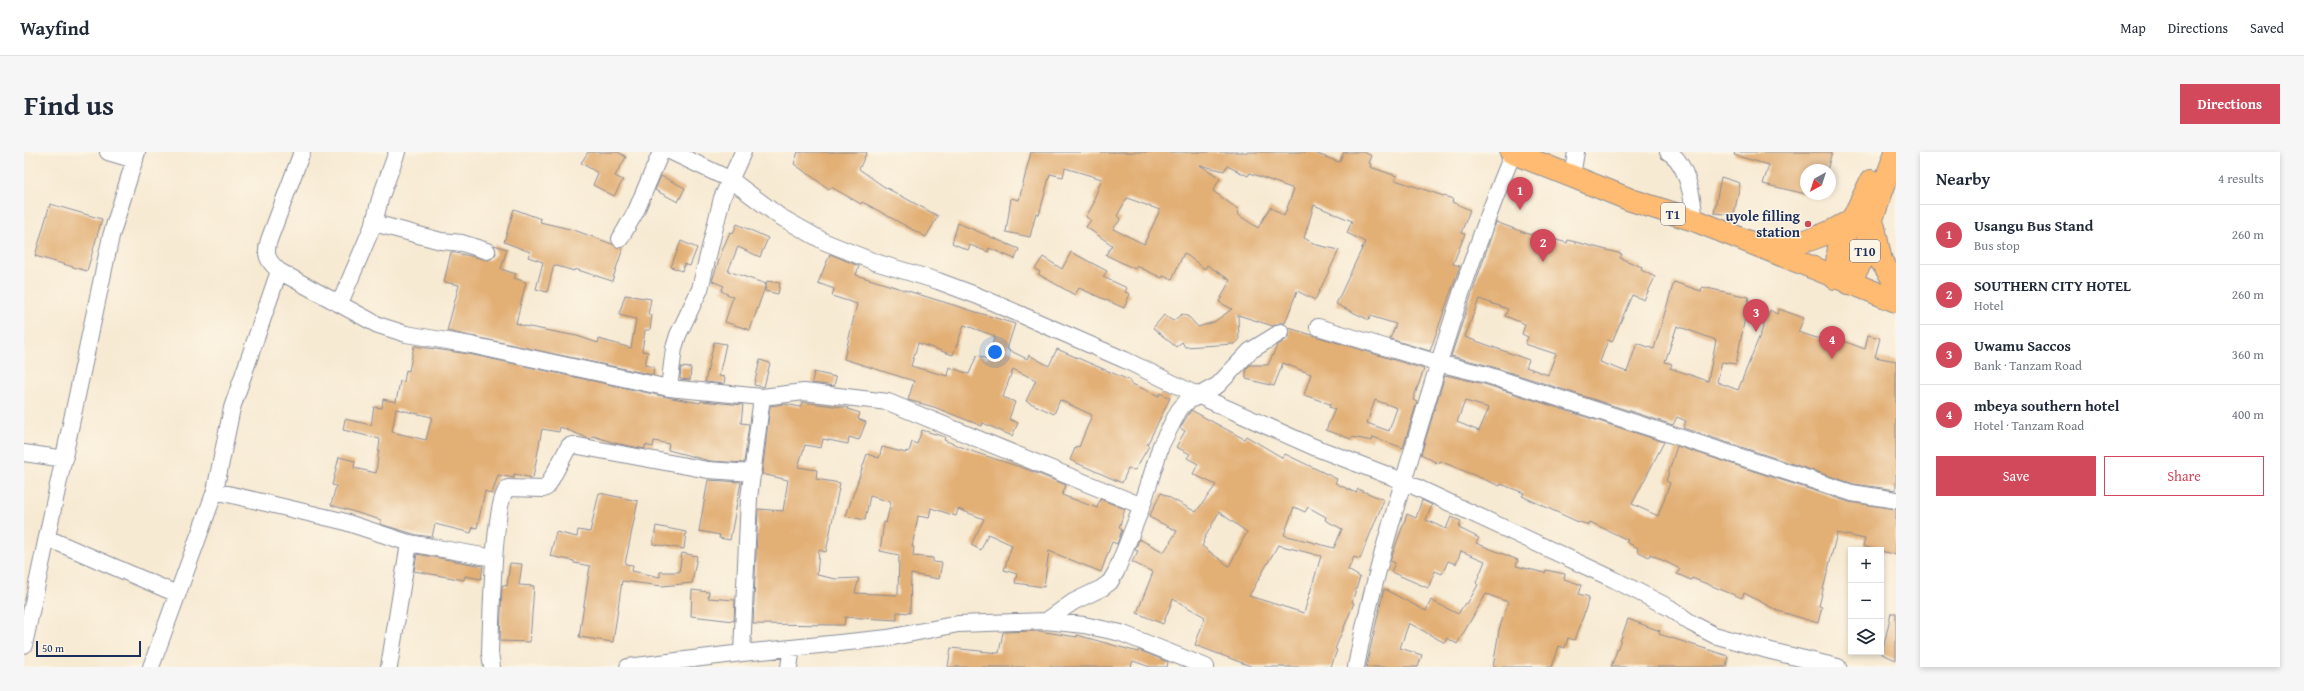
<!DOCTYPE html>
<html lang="en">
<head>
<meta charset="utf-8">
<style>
  body { margin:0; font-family:"Gentium Book Plus",serif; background:#f6f6f7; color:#1f2937 }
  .controls { position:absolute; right:12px; bottom:12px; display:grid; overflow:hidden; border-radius:0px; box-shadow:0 2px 6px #0003 }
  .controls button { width:36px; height:36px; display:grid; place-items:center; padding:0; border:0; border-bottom:1px solid #e0e1e3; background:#fff; color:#1f2937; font:20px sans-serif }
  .compass { position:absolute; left:1776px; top:12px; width:36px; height:36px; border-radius:50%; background:#fff; box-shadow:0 2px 6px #0003; rotate:219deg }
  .scale { position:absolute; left:12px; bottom:10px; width:105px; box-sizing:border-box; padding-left:4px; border:2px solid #1b2f5e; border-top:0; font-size:11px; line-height:14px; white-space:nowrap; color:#1b2f5e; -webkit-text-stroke:3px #fcf5e5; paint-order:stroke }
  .you { position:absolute; left:971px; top:200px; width:14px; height:14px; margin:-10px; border:3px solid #fff; border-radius:50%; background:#1a73e8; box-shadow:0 0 0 6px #1a73e833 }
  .badge { display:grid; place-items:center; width:26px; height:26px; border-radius:50%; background:#d1495b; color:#fff; font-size:13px; font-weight:700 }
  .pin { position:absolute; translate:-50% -33px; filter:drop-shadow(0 1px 2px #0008) }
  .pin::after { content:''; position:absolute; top:21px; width:14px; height:12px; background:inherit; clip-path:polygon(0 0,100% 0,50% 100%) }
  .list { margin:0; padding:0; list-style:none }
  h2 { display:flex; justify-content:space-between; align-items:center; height:52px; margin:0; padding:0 16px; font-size:17px }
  h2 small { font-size:13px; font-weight:400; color:#747a83 }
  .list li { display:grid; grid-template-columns:26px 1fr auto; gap:12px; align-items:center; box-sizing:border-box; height:60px; padding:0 16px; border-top:1px solid #e0e1e3 }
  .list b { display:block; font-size:15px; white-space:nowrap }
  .list p { margin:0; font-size:13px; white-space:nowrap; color:#747a83 }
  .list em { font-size:13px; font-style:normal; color:#747a83 }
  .actions { display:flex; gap:8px; padding:12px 16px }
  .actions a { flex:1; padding:9px 0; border:1px solid #d1495b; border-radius:0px; text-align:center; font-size:14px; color:#d1495b }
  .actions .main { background:#d1495b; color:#fff }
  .icon { flex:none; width:22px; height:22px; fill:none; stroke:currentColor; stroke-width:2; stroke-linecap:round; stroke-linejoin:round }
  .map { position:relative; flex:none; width:1872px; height:515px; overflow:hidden; border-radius:0px }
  header { display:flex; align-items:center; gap:24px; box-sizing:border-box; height:56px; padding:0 20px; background:#fff; border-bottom:1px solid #e0e1e3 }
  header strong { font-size:19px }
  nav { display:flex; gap:22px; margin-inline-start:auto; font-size:14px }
  .intro { display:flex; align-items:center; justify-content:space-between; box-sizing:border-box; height:96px; padding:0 24px }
  h1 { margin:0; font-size:28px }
  .button { padding:10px 18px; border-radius:0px; background:#d1495b; color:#fff; font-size:14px; font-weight:700 }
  main { display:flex; gap:24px; padding:0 24px }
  aside { flex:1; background:#fff; border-radius:0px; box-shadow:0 2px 6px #0003 }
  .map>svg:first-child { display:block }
  .building { fill:#e2af74; fill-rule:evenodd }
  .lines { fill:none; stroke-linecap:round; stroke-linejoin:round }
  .minor-casing { stroke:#898c98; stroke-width:18 }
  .highway-casing { stroke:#898c98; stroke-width:24 }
  .minor { stroke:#fff; stroke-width:16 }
  .highway { stroke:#ffbb71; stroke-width:22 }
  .poi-dot { fill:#d1495b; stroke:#fcf5e5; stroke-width:1.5 }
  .labels { text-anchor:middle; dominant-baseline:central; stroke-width:3; stroke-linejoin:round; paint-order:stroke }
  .shield { fill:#fcf5e5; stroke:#5e6a86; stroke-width:1 }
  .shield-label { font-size:13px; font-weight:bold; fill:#1b2f5e }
  .poi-label { font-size:14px; font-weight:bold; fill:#1b2f5e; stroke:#fcf5e5; text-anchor:end }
</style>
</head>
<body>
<header>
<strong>Wayfind</strong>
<nav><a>Map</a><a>Directions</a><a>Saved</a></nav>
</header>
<div class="intro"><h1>Find us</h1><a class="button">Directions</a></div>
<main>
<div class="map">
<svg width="1872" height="515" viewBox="0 0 1872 515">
  <rect width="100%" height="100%" fill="#fcf5e5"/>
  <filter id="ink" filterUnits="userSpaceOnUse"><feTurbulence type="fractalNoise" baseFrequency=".025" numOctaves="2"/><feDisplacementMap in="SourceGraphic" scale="8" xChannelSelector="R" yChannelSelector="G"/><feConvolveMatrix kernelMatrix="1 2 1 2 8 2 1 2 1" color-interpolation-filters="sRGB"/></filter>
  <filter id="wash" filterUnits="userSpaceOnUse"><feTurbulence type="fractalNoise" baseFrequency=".012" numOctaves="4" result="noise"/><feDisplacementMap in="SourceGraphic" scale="16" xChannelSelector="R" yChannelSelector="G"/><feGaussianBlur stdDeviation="0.9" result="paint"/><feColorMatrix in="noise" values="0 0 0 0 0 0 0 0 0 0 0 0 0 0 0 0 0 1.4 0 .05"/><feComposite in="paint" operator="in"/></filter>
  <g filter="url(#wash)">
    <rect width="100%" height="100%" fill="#f7ead3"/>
    <g id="blocks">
      <path class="building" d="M564 0H594L602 5 591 24 599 28 590 44 569 33 574 21 557 11Z
        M774 0H843L835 17 859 34 914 64 902 85 844 53 838 50 837 52 807 35 805 37 770 12Z
        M1007 0H1288L1315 10 1320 0H1340L1348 4 1345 11 1347 12 1346 15 1373 24 1371 28 1429 47 1428 50 1446 58 1437 81 1441 82 1429 112 1436 114 1406 199 1366 187 1372 172 1346 164 1345 168 1312 152 1341 90 1323 81 1328 69 1290 53 1280 86 1293 93 1315 98 1291 148 1273 139 1261 171H1256L1249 174 1214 163 1215 188 1210 192 1161 195 1158 190 1152 195 1129 176 1140 163 1149 169 1158 162 1165 165 1174 175 1190 170 1208 157 1195 150 1206 128 1183 113 1181 117 1160 101 1148 127 1139 124 1138 126 1113 114 1111 117 1082 103 1088 93 1062 75 1067 68 1062 65 1071 49H1069L1078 27 1041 16 1039 25 1026 22 1015 63 1012 61 1006 85 982 80 987 46 995 48ZM1176 13 1200 19 1203 14 1224 24 1226 21 1270 37 1260 64 1246 55 1234 76 1213 62 1215 58 1189 39 1196 26ZM1103 46 1136 58 1120 92 1089 77 1097 67 1093 64Z
        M1711 0H1808L1803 18H1782V42L1739 32 1745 13 1710 3Z
        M637 24 661 36 654 50 631 38Z
        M1697 25 1716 31 1710 63 1690 61Z
        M26 52 78 67 63 119 11 104Z
        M490 57 517 67 516 70 550 78 599 96 588 129 551 117 550 119 530 113 523 140 512 137 519 110 504 105 506 100 480 90Z
        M1472 70 1507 83 1508 81 1543 91 1544 88 1598 102 1596 106 1618 115 1617 118 1631 125 1620 148 1608 143 1588 190 1584 188 1576 210 1603 220 1613 191 1630 197 1650 130 1677 139 1678 135 1725 145 1712 212 1698 210 1693 230 1714 238 1746 158 1753 162 1755 157 1780 166 1774 180 1796 187 1795 190 1815 198 1819 189 1841 197 1844 183 1856 186 1851 205 1872 209V338L1830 332 1659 276 1662 269 1653 265 1649 273 1466 214 1427 204ZM1455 147 1484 157 1481 164 1501 172 1498 182 1504 185 1501 192 1532 202 1524 223 1502 215 1505 208 1441 185ZM1653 174 1692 188 1684 229 1646 216 1648 212 1641 210Z
        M934 71 995 97 991 107 965 96 964 100 946 93 944 98 928 91Z
        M713 72 744 86 736 105 714 95 704 119 742 132 726 178 701 170 709 145 697 139 700 134 688 129 698 99 706 80 709 81Z
        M657 89 673 96 666 114 660 112 658 119 647 115Z
        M470 93 483 97 477 117 492 122 490 126 502 130 492 171 500 174 553 184 574 191 575 187 607 196 612 167 595 163 601 143 627 147 624 163H628L626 178H621L618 199 624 200 621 213 630 215 629 223 423 179 435 133 420 130 427 100 465 108 472 102Z
        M1047 100 1083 119 1079 125 1103 136 1101 140 1106 142 1100 156 1055 136 1051 143 1014 122 1016 120 1011 117 1019 105 1038 117Z
        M806 102 835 114 832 123 991 172 983 197 1003 207 1005 203 1025 214 1033 197 1107 229 1106 231 1135 244 1136 241 1146 246 1123 293 1125 294 1111 318 1104 317 1098 331 1046 308 1052 294 1055 295 1068 263 1036 248 1030 262 1002 249 1012 228 989 217 979 245 991 250 985 267 994 271 988 284 959 271 958 274 910 255 884 248 890 229 820 207 833 152 808 144 810 137 794 131ZM940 173 971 184 963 207 953 203 945 222 925 215 923 224 887 214 894 191 929 203Z
        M743 129 756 131 754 142 741 139Z
        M1265 176 1400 217 1389 248 1393 250 1379 296 1349 285 1348 289 1328 285 1327 287 1302 278 1311 257 1305 255 1306 252 1280 243 1287 222 1259 211 1250 234 1222 227V217L1226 213H1244L1253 194 1265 185ZM1351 248 1373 256 1365 279 1343 271Z
        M690 190 702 192 695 224 701 225 700 232 681 230Z
        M390 194 445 202 643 245 676 251 677 249 719 253 717 271 725 272 720 311 686 309 644 298 645 292 630 289 629 295 621 293V297L591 291 569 284 566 287 536 275 535 280 518 277 509 326 490 322V326L474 323 468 342 461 339 453 376 449 375 447 381 411 372 408 385 393 383 356 372 357 368 307 353 312 334 308 333 315 305 331 309 330 316 352 321 356 287 319 278 321 267 347 273 350 255 358 256 359 247 372 250 376 229 380 230 382 218 385 219ZM372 257 408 265 402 288 368 280Z
        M736 208 746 211 740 235 730 233Z
        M657 215 667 216 666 228 656 227Z
        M790 220 812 225 810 234 788 231Z
        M1421 223 1460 232 1640 290 1608 352 1634 364 1646 331 1642 329 1653 294 1825 350 1872 357V403L1839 394 1841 387 1813 381 1795 454 1798 455 1794 471 1754 459 1720 441 1718 446 1668 426 1667 428 1653 422 1656 417 1626 402 1625 405 1613 399 1614 396 1602 390 1604 388 1566 370 1565 373 1552 369 1498 344 1500 341 1477 332 1476 334 1416 309 1415 312 1397 302ZM1441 249 1465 256 1455 279 1433 270Z
        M778 250 825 256 824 257 836 261 834 267 842 270 835 288 825 285 824 292 799 287 797 296 781 293 774 315 793 318 792 327 816 331 802 400 795 398 793 423 812 427 835 426 831 441 874 443 875 403 856 399 860 370 862 371 867 350 846 344 841 368 822 364 843 302 855 306 858 295 882 301V299L885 300 888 290 893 292 898 278 921 285 920 288 950 300 1002 317 1042 333 1038 343 1073 356 1076 347 1101 357 1095 376 1098 378 1093 392 1088 390 1077 420 1025 399 1020 435 991 431 993 422 980 418 988 393 964 382 957 398 947 393 960 367 934 357 932 364 907 356 905 366 894 364 888 395H890L889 404 909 406V410L918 411 915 427 887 422 886 461 873 460V468L821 465 820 473 729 472 734 357 759 359 764 328 738 322 746 254 761 252 776 255Z
        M1167 258 1220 287 1222 284 1259 306 1261 302 1313 327 1311 331 1332 341 1334 337 1360 348 1336 407 1330 405 1324 418 1336 425 1328 450 1330 451 1311 497 1313 498 1307 515H1229L1171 493 1181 465 1149 447 1139 472 1113 461 1129 420 1108 410 1114 399 1111 398 1115 387 1140 400 1153 379 1125 365 1137 341 1172 360 1192 333 1169 322 1174 312 1163 306 1166 302 1152 295 1161 279 1156 276ZM1270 355 1281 360 1284 355 1302 365 1301 368 1318 377 1310 396 1260 383ZM1195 360 1223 380 1205 414 1178 394 1180 390 1179 389ZM1254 393 1297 404 1280 461 1225 444Z
        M684 328 717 330 706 388 695 386 696 383 675 379Z
        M575 341 614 349 601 412 609 413 608 419 636 425V420H655L658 401 673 404 668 431 638 434 598 429 589 490 555 485 566 414 550 411V409L526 404 532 380 553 385 554 378 566 380Z
        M1398 348 1408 353 1402 368 1422 377 1427 365 1437 369 1435 376 1455 386 1452 391 1494 408 1492 414 1521 421 1522 418 1541 422 1540 427 1558 433 1555 442 1565 445 1559 465 1550 488 1544 486 1541 496 1535 494 1528 515H1469L1475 478 1484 450 1462 442 1433 492 1423 486 1421 491 1385 471 1376 496 1398 503 1394 515H1342L1360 437 1402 459 1407 448 1434 462 1441 451 1443 452 1454 433 1452 431 1461 409 1437 399 1432 412 1424 409 1418 422 1411 419 1404 436 1367 420 1371 411 1366 409 1368 404 1383 362 1392 366Z
        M632 374 662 380 660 397 629 392Z
        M393 402 459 414 457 427 441 424 440 428 390 419Z
        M486 411 498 412 495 433 510 434 506 490 476 489 478 433 483 434Z
        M668 438 685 440 684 446 711 448 710 469 667 464Z
        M1867 461H1872V508L1858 502Z
        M1604 467 1636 479 1635 482 1704 504 1702 515H1587Z
        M1015 479 1053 485V483L1114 500 1115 498 1144 510 1143 515H1126L1109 509 1107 515H924L927 496 975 501 979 480Z"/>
    </g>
  </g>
  <g filter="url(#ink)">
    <use href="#blocks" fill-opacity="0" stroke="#898c98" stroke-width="1"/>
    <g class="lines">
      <defs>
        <path id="minor" d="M84 0 111 8
          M278 0 245 88C240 103 244 109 255 119L354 173 382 182 447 193 645 236 738 245 780 240 864 250 1118 354
          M648 0 707 28 755 64 801 90 851 110 914 129 954 144 1101 208 1173 243 1290 295 1379 329 1587 426 1646 456 1667 471 1690 483 1747 499 1814 515
          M1644 0C1663 10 1670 49 1670 68
          M1548 24 1552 0
          M350 71 417 89 438 91 463 99
          M596 87 612 59 637 0
          M316 151 350 71 356 47 373 0
          M1294 175 1414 211 1463 223 1828 341 1872 348
          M645 236 650 196 654 183 676 137 698 46 719 0
          M0 301 41 307
          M191 339 318 369 385 391 470 406
          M23 386 153 442
          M1022 469 1049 450 1078 436 1086 430 1092 420 1118 354 1137 293 1155 258 1161 251 1194 233 1226 199 1257 180
          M0 493 87 84 113 0
          M718 501 725 346 738 245
          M127 515 191 339 208 256 255 119
          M365 515 385 391
          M468 515 466 501C467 475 469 348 484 336L519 337 523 335 545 294 549 293 684 318 729 321
          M604 515 718 501 864 486 934 472 1022 469 1060 473 1097 481 1182 515
          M765 515 768 496
          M1332 515C1346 439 1369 364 1391 290 1420 192 1450 95 1489 1"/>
        <path id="highway" d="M1487 0 1607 48 1670 68 1872 149
          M1850 75 1857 109 1872 131
          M1739 93C1770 96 1804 84 1830 66
          M1811 126 1815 95 1847 29
          M1824 131 1839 107 1849 64 1872 0"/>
      </defs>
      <use href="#minor" class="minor-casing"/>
      <use href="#highway" class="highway-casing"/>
      <use href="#minor" class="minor"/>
      <use href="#highway" class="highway"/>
    </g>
  </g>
  <circle class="poi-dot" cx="1784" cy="72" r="4"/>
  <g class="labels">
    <g class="shield">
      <rect x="1637" y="51" width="24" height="22" rx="3"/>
      <rect x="1826" y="88" width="30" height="22" rx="3"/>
    </g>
    <g class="shield-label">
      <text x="1649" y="62">T1</text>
      <text x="1841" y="99">T10</text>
    </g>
    <g class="poi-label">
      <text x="1776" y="64">uyole filling<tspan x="1776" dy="16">station</tspan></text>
    </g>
  </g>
</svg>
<div class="controls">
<button>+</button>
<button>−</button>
<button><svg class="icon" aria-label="layers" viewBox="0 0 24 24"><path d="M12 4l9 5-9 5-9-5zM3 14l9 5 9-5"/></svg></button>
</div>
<svg class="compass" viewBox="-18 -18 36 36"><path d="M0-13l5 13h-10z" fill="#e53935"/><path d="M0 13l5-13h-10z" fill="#747a83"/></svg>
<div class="scale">50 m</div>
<div class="you"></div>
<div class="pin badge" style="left:1496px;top:58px">1</div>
<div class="pin badge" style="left:1519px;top:110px">2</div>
<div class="pin badge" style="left:1732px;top:180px">3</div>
<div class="pin badge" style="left:1808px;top:207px">4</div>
</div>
<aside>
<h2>Nearby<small>4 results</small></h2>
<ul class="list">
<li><span class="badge">1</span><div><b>Usangu Bus Stand</b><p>Bus stop</p></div><em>260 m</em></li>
<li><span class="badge">2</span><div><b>SOUTHERN CITY HOTEL</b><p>Hotel</p></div><em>260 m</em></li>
<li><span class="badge">3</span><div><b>Uwamu Saccos</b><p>Bank · Tanzam Road</p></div><em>360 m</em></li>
<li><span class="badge">4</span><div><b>mbeya southern hotel</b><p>Hotel · Tanzam Road</p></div><em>400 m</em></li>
</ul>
<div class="actions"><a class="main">Save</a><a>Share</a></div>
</aside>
</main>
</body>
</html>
